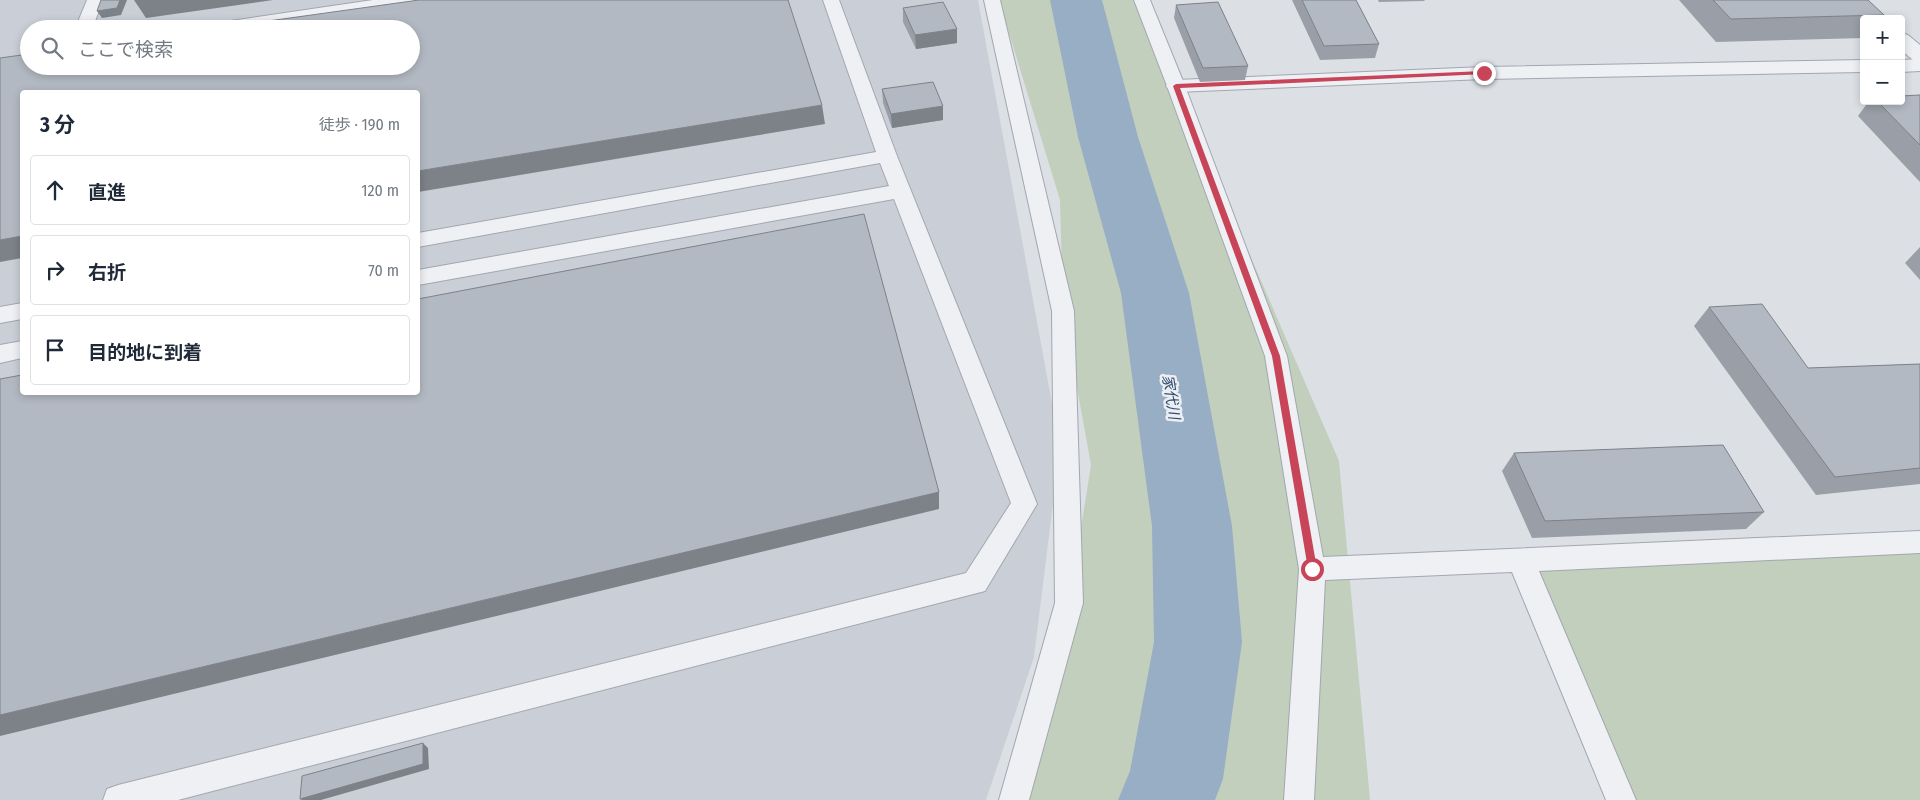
<!DOCTYPE html>
<html lang="ja">
<head>
<meta charset="utf-8">
<style>
  body { margin:0; font-family:"Fira Sans Condensed","Noto Sans JP",sans-serif; background:#f6f6f7; color:#1f2937 }
  .controls { position:absolute; right:15px; top:15px; display:grid; overflow:hidden; border-radius:5px; box-shadow:0 2px 8px #0003 }
  .controls button { width:45px; height:45px; display:grid; place-items:center; padding:0; border:0; border-bottom:1px solid #e0e1e3; background:#fff; color:#1f2937; font:25px sans-serif }
  .stop { position:absolute; width:15px; height:15px; margin:-11px; border:4px solid #c74459; border-radius:50%; background:#fff }
  .stop.end { background:#c74459; border-color:#fff; box-shadow:0 1px 5px #0008 }
  .list { margin:0; padding:0; list-style:none }
  h2 { display:flex; justify-content:space-between; align-items:center; height:65px; margin:0; padding:0 20px; font-size:21px }
  h2 small { font-size:16px; font-weight:400; color:#747a83 }
  .list li { display:grid; grid-template-columns:32px 1fr auto; gap:15px; align-items:center; box-sizing:border-box; height:70px; margin:0 10px 10px; padding:0 10px; border:1px solid #e0e1e3; border-radius:5px }
  .list b { display:block; font-size:19px; white-space:nowrap }
  .list em { font-size:16px; font-style:normal; color:#747a83 }
  .icon { flex:none; width:28px; height:28px; fill:none; stroke:currentColor; stroke-width:2; stroke-linecap:round; stroke-linejoin:round }
  .map { position:relative; flex:none; width:1920px; height:800px; overflow:hidden }
  .search { position:absolute; background:#fff; box-shadow:0 2px 8px #0003; left:20px; top:20px; width:400px; height:55px; display:flex; align-items:center; gap:12px; box-sizing:border-box; padding:0 18px; border-radius:28px; color:#747a83; font-size:19px }
  .panel { position:absolute; background:#fff; box-shadow:0 2px 8px #0003; left:20px; top:90px; width:400px; height:305px; border-radius:5px }
  .map>svg:first-child { display:block }
  .built { fill:#cacfd7; fill-rule:evenodd }
  .green { fill:#c2cfbd }
  .lines { fill:none; stroke-linecap:round; stroke-linejoin:round }
  .river { fill:#97aec5; fill-rule:evenodd }
  .service-casing { stroke:#a2a7af; stroke-width:2 }
  .minor-casing { stroke:#a2a7af; stroke-width:2 }
  .tertiary-casing { stroke:#a2a7af; stroke-width:2 }
  .service { fill:#eef0f4; fill-rule:evenodd }
  .minor { fill:#eef0f4; fill-rule:evenodd }
  .tertiary { fill:#eef0f4; fill-rule:evenodd }
  .wall { fill:#9a9fa7 }
  .shaded-wall { fill:#7d8288 }
  .building { fill:#b3b9c2; stroke:#7d8288 }
  .route { fill:#c74459 }
  .labels { text-anchor:middle; dominant-baseline:central; stroke-width:5; stroke-linejoin:round; paint-order:stroke }
  .water-label { font-size:15px; font-style:italic; fill:#324d6d; stroke:#ebeef3 }
</style>
</head>
<body>
<div class="map">
<svg width="1920" height="800" viewBox="0 0 1920 800">
  <rect width="100%" height="100%" fill="#dce0e5"/>
  <path class="built" d="M0 0H978L1060 447 1034 657 986 800H0ZM29 29H411V66H29ZM22 92H418V392H22Z"/>
  <path class="green" d="M999 0H1141L1163 54 1339 461 1370 800H1019L1069 603 1091 465 1063 311 1060 200Z
    M1920 543V800H1625L1534 566Z"/>
  <g class="lines">
    <path class="river" d="M1050 0H1102L1138 137 1189 293 1232 526 1242 642 1223 779 1215 800H1118L1130 771 1154 642 1152 526 1121 293 1078 137Z"/>
    <defs>
      <path id="service" d="M87 0H103L92 29H75Z
        M373 0H415L413 4 407 5 246 29H202L204 25 210 24Z
        M823 0H839L897 156 1037 504 985 591 178 800H103L107 789 118 785 966 573 1011 503 894 199 418 285V270L889 186 880 163 418 247V233L876 152Z
        M984 0H1000L1074 311 1083 603 1029 800H999L1055 603 1052 311Z
        M1134 0H1150L1185 86 1287 356 1323 557 1920 531V553L1539 571 1636 800H1606L1512 572 1325 580 1314 800H1284L1299 569 1265 356 1167 86Z
        M22 303V319L0 323V307Z
        M22 341V358L0 363V345Z"/>
      <path id="minor" d="M1920 59V71L1901 72V60Z
        M1864 60V72L1484 79 1176 92 1169 90 1166 86 1169 82 1176 80 1484 67Z"/>
      <path id="tertiary" d="M1901 33 1908 35 1920 45V62L1913 60 1901 50Z"/>
    </defs>
    <use href="#service" class="service-casing"/>
    <use href="#minor" class="minor-casing"/>
    <use href="#tertiary" class="tertiary-casing"/>
    <use href="#service" class="service"/>
    <use href="#minor" class="minor"/>
    <use href="#tertiary" class="tertiary"/>
  </g>
  <path class="wall" d="M1292 0H1356L1379 44 1375 58 1320 60Z
    M1378 0H1425L1424 1 1379 2Z
    M1679 0H1868L1884 15 1882 19H1864V38L1716 42Z
    M1176 5 1248 66 1245 80 1200 82 1174 18Z
    M903 8 957 43 916 49 903 22Z
    M882 89 943 120 892 128 883 103Z
    M1920 95V182L1858 116 1869 101H1901Z
    M1920 247V280L1905 263Z
    M1709 307 1808 368 1920 364V484L1816 495 1694 326Z
    M1514 453 1764 512 1746 529 1532 538 1502 471Z"/>
  <path class="shaded-wall" d="M120 0H127L121 15 102 18 97 11Z
    M134 0H273L146 18Z
    M957 29V43L916 49 915 35Z
    M822 105 825 124 418 192V171Z
    M943 106V120L892 128 891 114Z
    M22 236V258L0 262V240Z
    M939 492V509L0 736V715Z
    M423 743 428 748 429 769 321 800H302L300 799Z"/>
  <path class="building" d="M101 0H120L117 8 97 11Z
    M419 0H788L822 105 418 171V92H22V236L0 240V58L29 54V66H411V29H211Z
    M1302 0H1356L1379 44 1324 46Z
    M1713 0H1868L1884 15 1731 19Z
    M943 2 957 29 915 35 903 8Z
    M1218 2 1248 66 1203 68 1176 5Z
    M933 82 943 106 891 114 882 89Z
    M1920 95V145L1877 101H1901V96Z
    M864 214 939 492 0 715V379L22 375V392H418V299Z
    M1762 304 1808 368 1920 364V468L1835 477 1709 307Z
    M1723 445 1764 512 1545 521 1514 453Z
    M423 743V764L300 799 302 776Z"/>
  <path class="route" d="M1484 71 1486 74 1180 88 1280 356 1317 569 1312 573 1308 569 1272 356 1173 86 1176 84Z"/>
  <g class="labels">
    <g class="water-label">
      <text transform="translate(1171 397) rotate(81)">家代川</text>
    </g>
  </g>
</svg>
<div class="controls">
<button>+</button>
<button>−</button>
</div>
<div class="stop" style="left:1312px;top:569px"></div>
<div class="stop end" style="left:1484px;top:73px"></div>
<div class="search"><svg class="icon" aria-label="search" viewBox="0 0 24 24"><circle cx="10" cy="10" r="6"/><path d="M15 15l6 6"/></svg>ここで検索</div>
<section class="panel">
<h2>3 分<small>徒歩 · 190 m</small></h2>
<ul class="list">
<li><svg class="icon" aria-label="ahead" viewBox="0 0 24 24"><path d="M12 20V5M6 11l6-6 6 6"/></svg><div><b>直進</b></div><em>120 m</em></li>
<li><svg class="icon" aria-label="right" viewBox="0 0 24 24"><path d="M7 20v-9h11M14 6l5 5-5 5"/></svg><div><b>右折</b></div><em>70 m</em></li>
<li><svg class="icon" aria-label="arrive" viewBox="0 0 24 24"><path d="M6 21V4h12l-3 4 3 4H6"/></svg><div><b>目的地に到着</b></div></li>
</ul>
</section>
</div>
</body>
</html>
